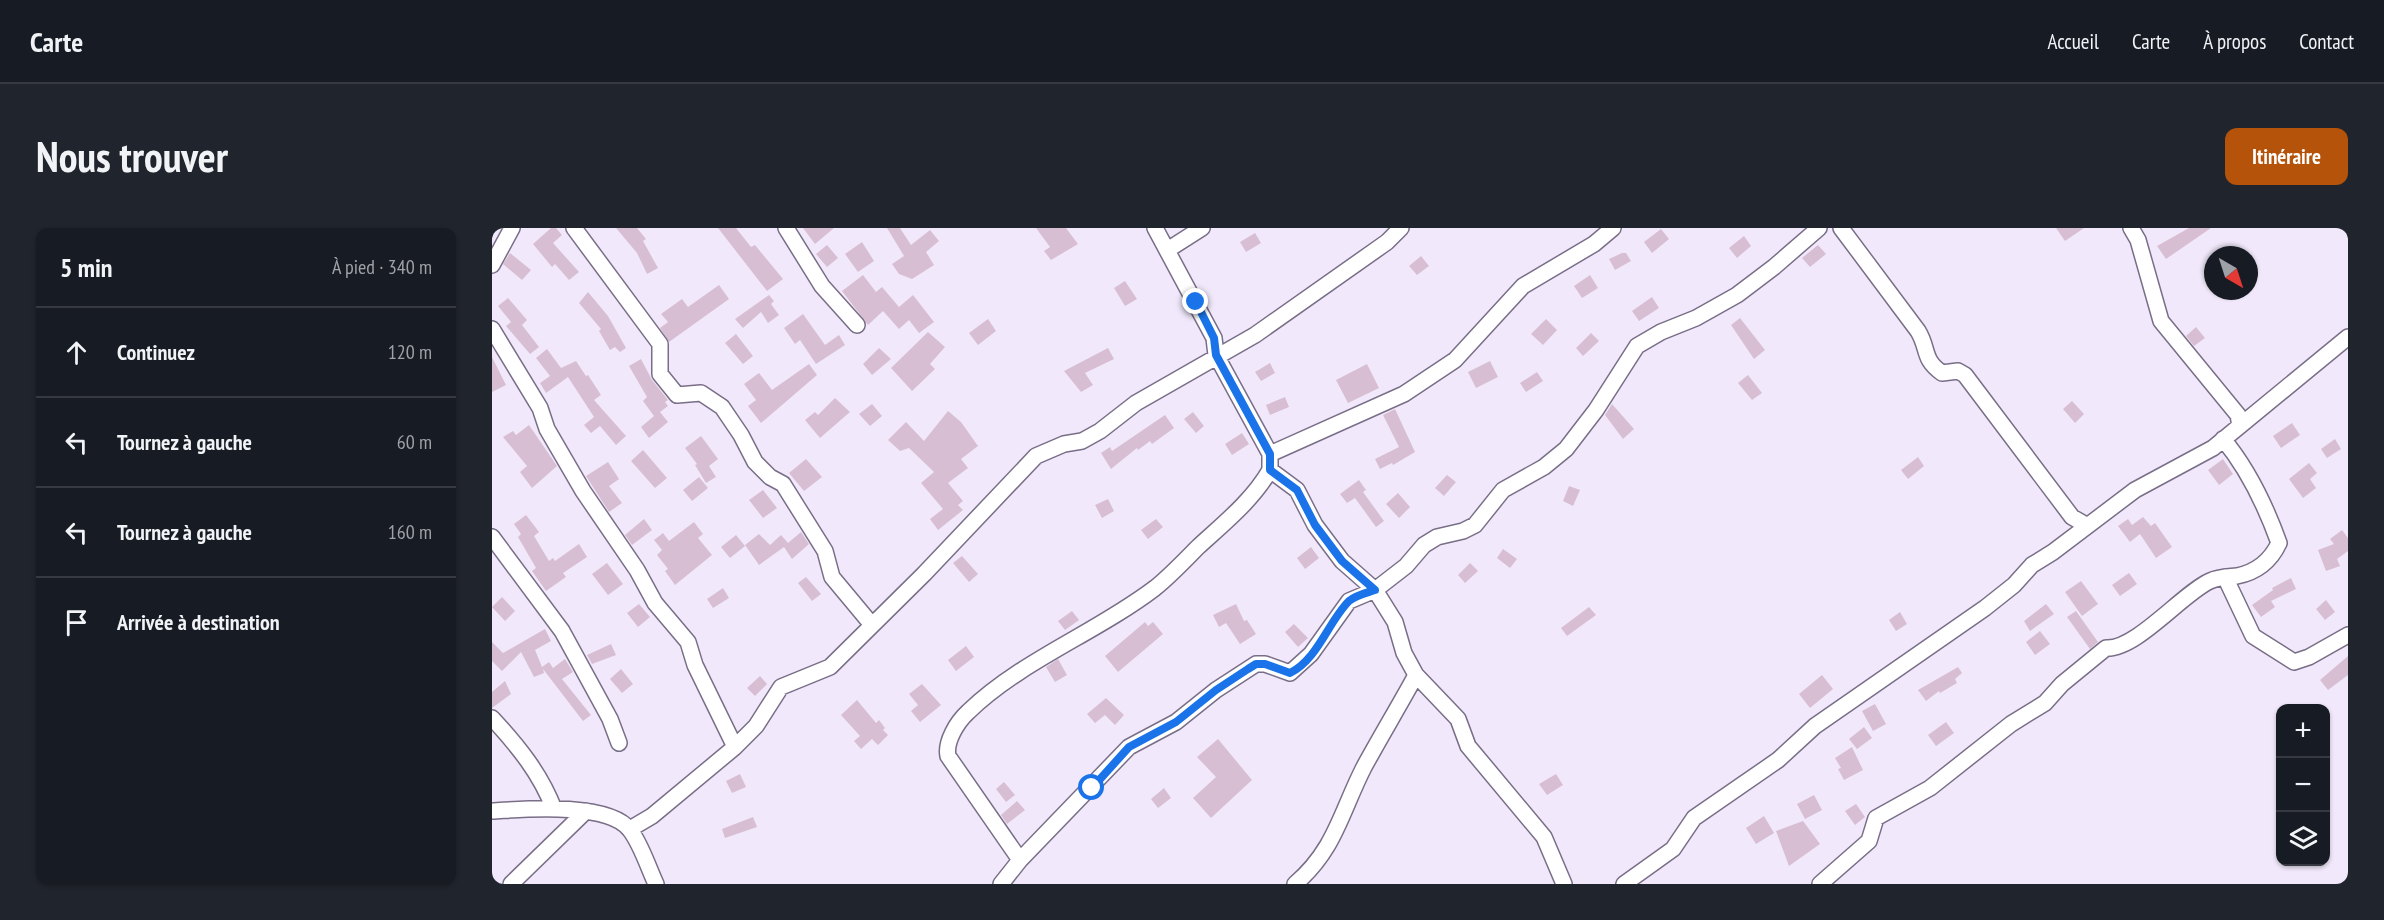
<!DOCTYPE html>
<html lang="fr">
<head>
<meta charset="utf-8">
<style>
  body { margin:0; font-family:"PT Sans Narrow",sans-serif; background:#20242c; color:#f1f3f6 }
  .controls { position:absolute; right:18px; bottom:18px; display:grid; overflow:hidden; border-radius:12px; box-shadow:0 2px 4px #0004 }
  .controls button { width:54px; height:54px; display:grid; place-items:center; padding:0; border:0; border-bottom:2px solid #363941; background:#171b24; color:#f1f3f6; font:30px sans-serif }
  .compass { position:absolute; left:1712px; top:18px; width:54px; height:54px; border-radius:50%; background:#171b24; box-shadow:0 2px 4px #0004; rotate:141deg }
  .stop { position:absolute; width:18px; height:18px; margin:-14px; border:4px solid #1a73e8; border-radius:50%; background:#fff }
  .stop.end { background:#1a73e8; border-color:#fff; box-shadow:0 2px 6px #0008 }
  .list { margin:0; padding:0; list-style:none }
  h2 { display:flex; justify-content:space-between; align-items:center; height:78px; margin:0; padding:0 24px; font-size:26px }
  h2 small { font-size:20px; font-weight:400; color:#9ea1a6 }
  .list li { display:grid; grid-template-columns:39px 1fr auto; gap:18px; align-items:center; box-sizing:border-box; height:90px; padding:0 24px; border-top:2px solid #363941 }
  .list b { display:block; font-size:22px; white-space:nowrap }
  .list em { font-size:20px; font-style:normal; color:#9ea1a6 }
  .icon { flex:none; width:33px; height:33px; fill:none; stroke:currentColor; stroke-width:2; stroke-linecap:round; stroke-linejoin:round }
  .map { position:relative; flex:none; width:1856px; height:656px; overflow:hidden; border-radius:12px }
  header { display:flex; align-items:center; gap:36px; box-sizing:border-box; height:84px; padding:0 30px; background:#171b24; border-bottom:2px solid #363941 }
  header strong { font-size:28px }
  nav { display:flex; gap:33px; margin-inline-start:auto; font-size:21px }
  .intro { display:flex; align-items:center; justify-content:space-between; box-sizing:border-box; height:144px; padding:0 36px }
  h1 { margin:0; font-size:42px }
  .button { padding:15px 27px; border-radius:12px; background:#b45309; color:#fff; font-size:21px; font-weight:700 }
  main { display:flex; gap:36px; padding:0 36px }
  aside { flex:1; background:#171b24; border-radius:12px; box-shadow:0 2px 4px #0004 }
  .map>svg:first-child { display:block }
  .building { fill:#d8bed3 }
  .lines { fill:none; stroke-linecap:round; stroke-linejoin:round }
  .minor-casing { stroke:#796e87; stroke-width:18 }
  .minor { stroke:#fff; stroke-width:15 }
  .route { stroke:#1a73e8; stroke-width:8 }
</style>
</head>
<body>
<header>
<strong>Carte</strong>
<nav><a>Accueil</a><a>Carte</a><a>À propos</a><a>Contact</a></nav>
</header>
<div class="intro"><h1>Nous trouver</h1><a class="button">Itinéraire</a></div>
<main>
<aside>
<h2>5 min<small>À pied · 340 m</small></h2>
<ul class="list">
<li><svg class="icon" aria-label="ahead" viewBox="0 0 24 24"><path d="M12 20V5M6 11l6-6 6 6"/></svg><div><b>Continuez</b></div><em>120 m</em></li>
<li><svg class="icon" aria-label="left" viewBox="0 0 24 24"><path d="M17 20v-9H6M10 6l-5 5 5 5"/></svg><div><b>Tournez à gauche</b></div><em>60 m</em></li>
<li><svg class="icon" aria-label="left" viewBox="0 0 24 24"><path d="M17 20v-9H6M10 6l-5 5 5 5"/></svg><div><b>Tournez à gauche</b></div><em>160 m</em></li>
<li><svg class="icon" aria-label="arrive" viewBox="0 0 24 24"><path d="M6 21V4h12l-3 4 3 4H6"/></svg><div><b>Arrivée à destination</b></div></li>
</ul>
</aside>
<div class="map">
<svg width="1856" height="656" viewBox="0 0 1856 656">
  <rect width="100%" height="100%" fill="#f1e9fb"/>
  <path class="building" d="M59 0H64L70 7 61 15 87 44 77 52 63 36 60 39 41 16Z
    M124 0H145L154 11 151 13 166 40 155 46 145 25Z
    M226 0H244L259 19 263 17 291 51 275 63Z
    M311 0H342L323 16Z
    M395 0H408L419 17 438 2 447 13 434 24 442 37 420 51 407 46 400 36 412 28Z
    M544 0H574L586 16 559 32 552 23 558 19Z
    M1564 0H1592L1573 13Z
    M1697 0H1719L1674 31 1665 18Z
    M1169 1 1177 11 1160 25 1152 14Z
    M763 5 769 15 754 24 748 14Z
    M1252 8 1259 18 1245 30 1237 20Z
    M370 14 382 33 366 44 353 26Z
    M335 17 346 30 335 39 324 26Z
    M1326 17 1334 26 1318 39 1310 30Z
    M18 25 39 42 30 52 11 36Z
    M1130 25H1134L1139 33 1123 42 1117 31Z
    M929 28 937 38 925 47 917 38Z
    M371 47 384 64 390 59 407 79 421 67 442 94 427 105 417 92 407 101 391 83 376 97 350 63Z
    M1098 47 1106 60 1090 70 1082 58Z
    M633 53 645 71 633 78 622 60Z
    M227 57 237 71 177 114 168 100 176 94 169 86 190 71 196 79Z
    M96 64 116 88 134 120 128 124 123 119 118 122 107 103 109 101 87 75Z
    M277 67 282 73 279 76 287 87 276 95 269 84 251 100 243 91Z
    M1160 69 1167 80 1147 93 1140 83Z
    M16 70 35 92 30 97 47 119 38 126 14 98 19 94 6 78Z
    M311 86 333 117 347 107 353 117 324 136 308 112 303 116 292 100Z
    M1248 90 1273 122 1262 131 1239 97Z
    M496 91 504 103 486 117 477 105Z
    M1054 91 1065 102 1051 117 1039 106Z
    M1704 99 1713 110 1702 118 1694 108Z
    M436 104 453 119 438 136 443 141 420 163 399 140Z
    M1099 105 1107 113 1091 128 1084 120Z
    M244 106 261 128 251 136 233 115Z
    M387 120 399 131 380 147 371 136Z
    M616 120 622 131 593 145 601 157 589 164 572 143Z
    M55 121 69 140 84 133 94 148 96 147 109 167 102 172 134 208 124 217 108 198 99 205 92 197 102 189 76 149 54 165 48 155 58 148 44 130Z
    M0 129 14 157 0 164Z
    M149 131 160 152 176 172 173 174 176 178 168 184 176 194 157 210 149 199 162 188 151 173 155 169 137 138Z
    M998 133 1006 149 984 160 976 144Z
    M778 135 783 145 769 153 763 144Z
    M317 136 325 147 269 195 256 178 264 172 252 156 267 145 280 162Z
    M875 136 887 160 856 175 844 152Z
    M1045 144 1051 153 1034 164 1028 155Z
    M1256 147 1270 165 1260 172 1246 155Z
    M793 169 797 179 778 187 774 177Z
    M343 170 358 184 328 210 313 192 323 184 326 187Z
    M1580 173 1592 186 1583 195 1571 181Z
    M380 176 390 188 378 198 367 186Z
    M1120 176 1142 201 1131 211 1113 187Z
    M903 181 923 224 901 237 900 235 888 241 883 231 907 219 891 187Z
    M456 183 469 194 486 218 469 231 476 240 456 255 471 273 466 277 471 282 446 302 438 291 451 281 429 255 442 244 417 220 408 223 396 212 414 194 432 213Z
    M701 184 712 198 704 205 692 191Z
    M673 187 682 200 660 216 658 213 646 222 645 220 619 241 609 225 618 219 620 223Z
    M1800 195 1808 207 1789 220 1781 208Z
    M37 197 65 238 40 260 28 244 35 238 11 209 21 203 24 207Z
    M750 205 757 216 740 227 733 216Z
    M209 208 226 231 217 238 224 249 214 255 203 237 205 236 193 220Z
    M1843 211 1849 221 1835 230 1829 221Z
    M151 222 175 250 163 260 139 233Z
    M1426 229 1432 238 1416 251 1409 242Z
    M314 231 330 249 312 263 297 245Z
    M1731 231 1741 246 1727 257 1716 242Z
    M116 234 127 251 117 258 130 275 117 284 94 248Z
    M1817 235 1825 245 1818 251 1824 260 1811 270 1797 251Z
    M955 247 964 254 952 268 943 260Z
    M207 249 216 260 200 273 191 262Z
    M867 252 874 262 871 264 892 293 884 299 863 270 855 275 848 266Z
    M1077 258 1088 262 1081 278 1071 273Z
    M271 262 285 280 271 290 257 272Z
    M906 265 918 279 907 290 894 276Z
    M616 271 622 283 610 290 603 277Z
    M34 287 47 304 42 308 57 333 61 330 63 333 87 316 95 329 71 345 74 349 54 363 40 343 44 340 26 309 29 306 22 296Z
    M1651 289 1659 298 1663 295 1680 319 1664 330 1648 306 1638 314 1626 298 1636 291 1640 297Z
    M152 291 160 302 140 317 133 307Z
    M664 291 671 299 656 311 649 302Z
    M202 294 211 306 206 310 220 327 183 357 173 343 176 341 165 327 170 322 162 312 171 305 177 313Z
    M1850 302 1856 310V323L1845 331 1848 338 1834 343 1826 322 1842 316 1838 311Z
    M309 304 317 316 300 331 292 319 267 337 253 317 267 306 278 317 289 307 296 315Z
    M244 307 253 318 238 330 229 319Z
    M819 319 827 330 813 341 805 330Z
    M1011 321 1025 331 1018 340 1005 330Z
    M470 328 486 346 477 354 461 335Z
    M115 335 131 356 116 367 100 346Z
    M978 335 986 343 973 355 966 347Z
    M1637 345 1645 356 1628 368 1620 357Z
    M314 349 329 366 320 373 306 355Z
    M1799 350 1804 361 1779 373 1783 379 1769 389 1760 377 1781 362 1780 360Z
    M1589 353 1606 376 1590 388 1573 364Z
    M231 360 237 370 221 380 215 371Z
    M10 369 23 383 13 393 0 379Z
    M1834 372 1843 384 1833 392 1824 381Z
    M147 376 158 389 146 399 135 385Z
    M744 376 752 393 755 392 764 406 748 416 734 395 727 399 721 387Z
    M1554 376 1562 386 1538 403 1532 393Z
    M1097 379 1104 387 1075 408 1069 400Z
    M580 383 587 392 573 402 566 393Z
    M1584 383 1606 414 1598 421 1575 389Z
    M1408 384 1415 396 1404 403 1397 392Z
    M653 394 656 398 661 394 671 406 626 444 613 428Z
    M802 396 816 410 806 419 793 404Z
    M53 401 59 413 43 422 50 439 57 434 61 440 73 431 81 444 70 451 99 487 91 493 51 441 52 445 42 449 29 424 10 443 0 433V414L11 425Z
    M1548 403 1558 416 1543 427 1534 414Z
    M119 416 124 427 100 436 95 427Z
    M474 418 482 429 464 443 456 432Z
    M1856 428V447L1836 462 1828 452Z
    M566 431 575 447 563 454 554 439Z
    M1466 439 1470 445 1463 451 1465 455 1448 465 1447 463 1434 473 1426 462Z
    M129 441 141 456 130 465 118 451Z
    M1330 447 1341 461 1318 480 1307 466Z
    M268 448 275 456 263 468 255 460Z
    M13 453 19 466 0 480V464Z
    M430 456 449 477 428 494 419 483 426 477 417 466Z
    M614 470 632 487 623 497 613 487 603 495 595 486Z
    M365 472 384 495 387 492 393 500 391 502 396 507 386 517 380 511 369 521 362 513 368 508 349 487Z
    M1383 476 1394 496 1381 503 1370 483Z
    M1454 494 1462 505 1444 518 1436 507Z
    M1372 499 1380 510 1365 521 1357 511Z
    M726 511 760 552 719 590 701 570 724 549 705 529Z
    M1360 519 1371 542 1352 552 1346 541 1349 540 1343 530Z
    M248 546 254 559 240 565 234 553Z
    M1064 546 1071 557 1055 567 1047 556Z
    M512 554 523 567 514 574 504 561Z
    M672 560 679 570 666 580 659 571Z
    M1322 567 1330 582 1313 591 1305 576Z
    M525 573 533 582 515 596 509 587Z
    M1364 576 1373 589 1363 597 1353 583Z
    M1272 588 1282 605 1264 616 1254 600Z
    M261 589 265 599 233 610 230 601Z
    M1311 593 1328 616 1297 638 1284 603Z"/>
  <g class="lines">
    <defs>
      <path id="minor" d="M82 0 168 116V146L185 167 209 165 230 179 249 207 263 234 278 249 291 256 333 323 340 349 380 397
        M294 0 330 58 365 97
        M663 0 722 110 724 127 778 226V242L805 262 823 297 850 333 883 362 903 394 912 425 924 447 966 491 976 518 1052 609 1072 656
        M1349 0 1426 103C1437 121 1430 131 1450 145L1466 143 1473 147 1580 289 1594 297
        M1639 0 1646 12 1669 93 1746 187 1748 198
        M677 21 710 0
        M0 37 20 0
        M0 101 48 180 55 201 91 263 145 342 163 375 196 414 203 437 243 519
        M778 226 912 166 963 132 1031 58 1102 16 1121 0
        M0 309 70 403 118 491 127 515
        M1733 349 1761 408 1802 434 1817 429 1856 407
        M0 490C26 518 48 545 62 581
        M0 583C32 581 117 574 138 602 149 616 156 639 164 656
        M138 601 160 588 243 519 264 498 289 459 338 439 432 346 544 228 572 216 590 213 608 203 644 175 763 107 895 14 909 0
        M528 632 456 528C453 514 465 494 476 484 530 432 604 405 663 360 678 348 692 333 706 319 731 296 761 272 778 242
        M19 656 94 583
        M509 656 528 632 637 519 684 494 724 462 764 436H773L798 445 819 426 857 373 883 362 914 338 932 317 945 309 971 303 983 297 1011 262 1052 239 1074 221 1104 182 1145 118 1169 104 1204 90 1245 67 1282 39 1327 0
        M803 656C843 622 849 584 872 539 889 508 907 478 924 447
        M1132 656 1181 621 1202 590 1286 532 1323 498 1493 380 1522 357 1540 337 1561 324 1643 262 1721 220 1856 109
        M1328 656 1377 613 1384 590 1438 560 1519 496 1553 475 1570 456 1614 420C1644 422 1691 365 1718 353 1727 349 1737 349 1745 348 1765 344 1779 332 1787 315 1774 279 1756 241 1731 211"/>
    </defs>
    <use href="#minor" class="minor-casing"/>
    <use href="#minor" class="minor"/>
  </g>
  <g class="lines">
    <path class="route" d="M600 560 637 519 684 494 724 462 756 441 764 436H773L798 445C826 431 836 394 857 373 864 367 874 365 883 362L850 333 823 297 805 262 778 242V226L724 127 722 110 704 74"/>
  </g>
</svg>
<div class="controls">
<button>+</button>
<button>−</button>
<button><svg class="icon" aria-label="layers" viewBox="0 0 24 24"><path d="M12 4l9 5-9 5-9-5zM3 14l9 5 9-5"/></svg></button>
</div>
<svg class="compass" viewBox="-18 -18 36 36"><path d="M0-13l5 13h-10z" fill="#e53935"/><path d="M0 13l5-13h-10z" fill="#9ea1a6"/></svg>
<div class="stop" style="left:600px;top:560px"></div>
<div class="stop end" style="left:704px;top:74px"></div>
</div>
</main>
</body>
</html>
